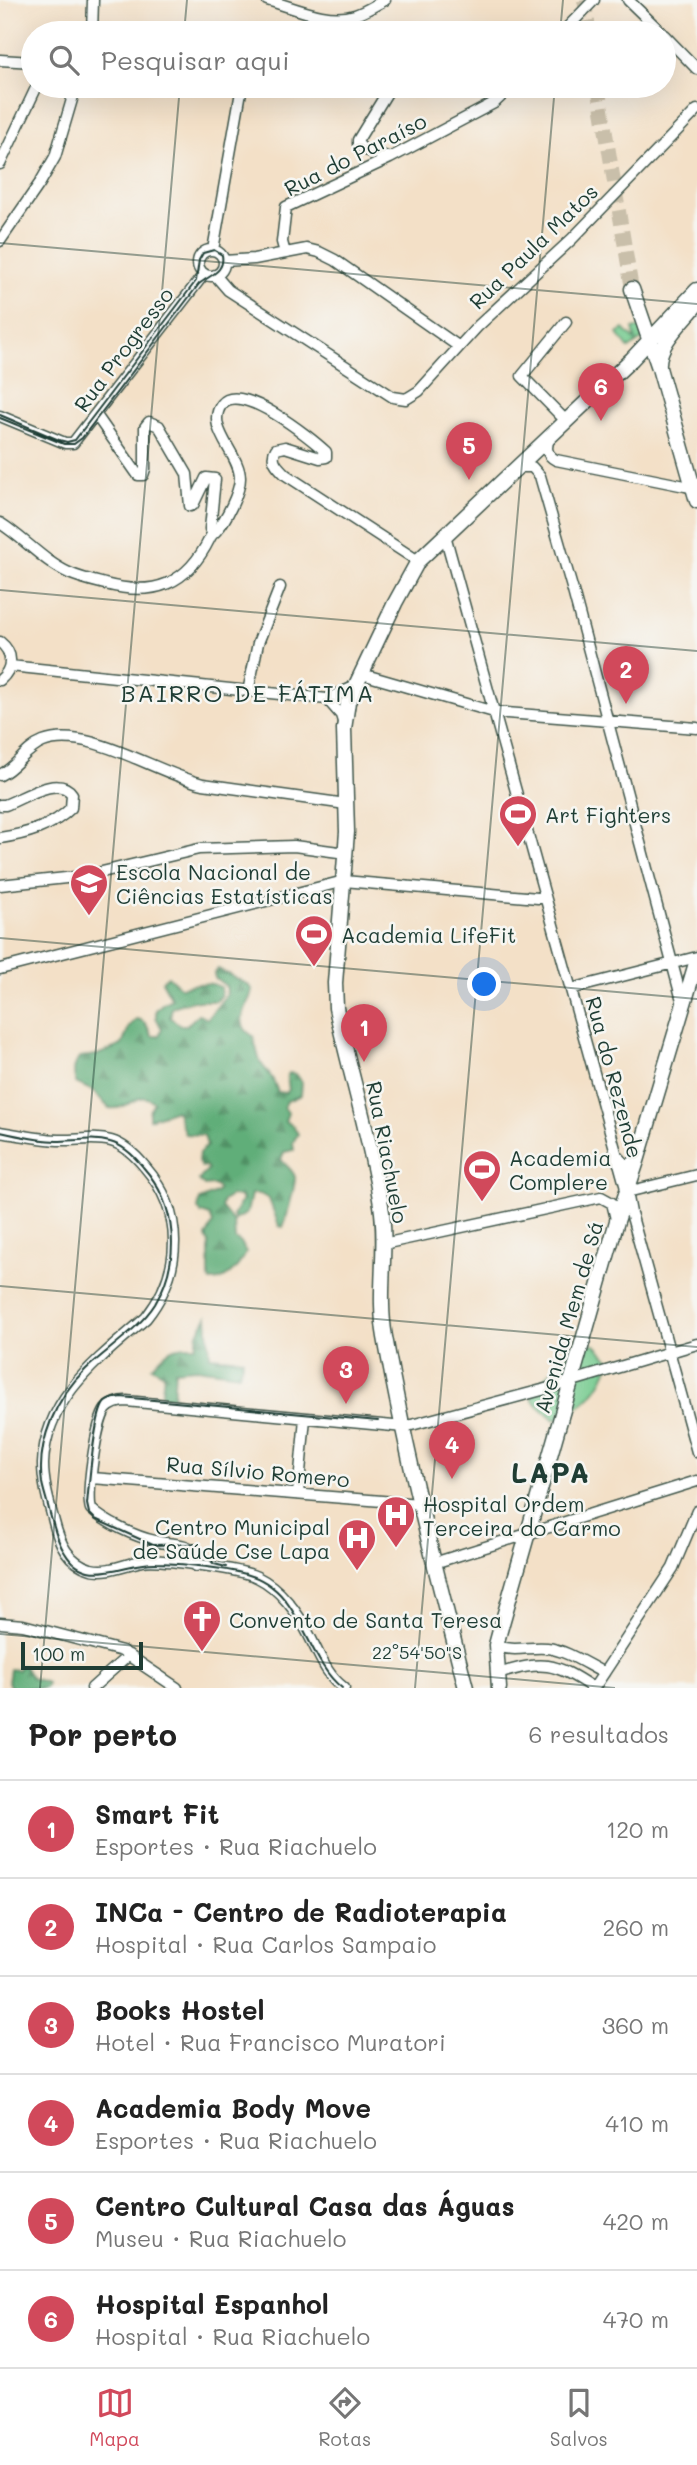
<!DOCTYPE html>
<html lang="pt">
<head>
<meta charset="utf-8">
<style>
  body { margin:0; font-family:Mali,sans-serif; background:#f2f2f2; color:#222 }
  .scale { position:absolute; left:21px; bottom:18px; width:122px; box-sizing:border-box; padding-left:7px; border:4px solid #1f3d34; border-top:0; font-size:19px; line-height:24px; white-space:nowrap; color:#1f3d34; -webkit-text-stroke:5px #f6f6f2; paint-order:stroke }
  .you { position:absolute; left:485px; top:985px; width:24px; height:24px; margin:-18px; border:5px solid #fff; border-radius:50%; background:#1a73e8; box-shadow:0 0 0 10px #1a73e833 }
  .badge { display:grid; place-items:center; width:46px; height:46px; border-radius:50%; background:#d1495b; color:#fff; font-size:23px; font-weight:700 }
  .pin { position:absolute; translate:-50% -58px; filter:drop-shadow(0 2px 4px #0008) }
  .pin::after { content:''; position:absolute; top:37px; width:24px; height:21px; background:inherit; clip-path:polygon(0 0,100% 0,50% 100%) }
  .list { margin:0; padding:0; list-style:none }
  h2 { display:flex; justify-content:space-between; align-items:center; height:91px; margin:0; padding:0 28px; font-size:30px }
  h2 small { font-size:23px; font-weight:400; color:#767676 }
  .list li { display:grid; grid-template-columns:46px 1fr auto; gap:21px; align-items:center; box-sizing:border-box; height:98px; padding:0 28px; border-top:2px solid #e0e0e0 }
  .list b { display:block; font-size:26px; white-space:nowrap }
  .list p { margin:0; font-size:23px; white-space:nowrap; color:#767676 }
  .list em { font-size:23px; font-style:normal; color:#767676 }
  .icon { flex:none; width:38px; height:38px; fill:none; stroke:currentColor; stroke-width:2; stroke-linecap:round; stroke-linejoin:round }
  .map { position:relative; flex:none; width:697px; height:1688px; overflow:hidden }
  .search { position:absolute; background:#fff; box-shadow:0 7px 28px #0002; left:21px; right:21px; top:21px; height:77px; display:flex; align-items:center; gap:18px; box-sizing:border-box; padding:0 24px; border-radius:38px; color:#767676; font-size:26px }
  .sheet { height:679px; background:#fff }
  nav { display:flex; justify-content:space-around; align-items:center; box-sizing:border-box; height:98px; border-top:2px solid #e0e0e0; background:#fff; font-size:19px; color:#767676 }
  nav a { display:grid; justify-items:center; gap:4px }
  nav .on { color:#d1495b }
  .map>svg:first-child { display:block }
  .forest { fill:url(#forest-firs); stroke:#407656; stroke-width:2 }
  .park { fill:#75ca8e; stroke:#4a8461; stroke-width:2 }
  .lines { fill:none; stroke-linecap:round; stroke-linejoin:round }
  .major-tunnel { stroke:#c9bfaa; stroke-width:14; stroke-dasharray:14 7; stroke-linecap:butt }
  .minor-casing { stroke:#3f554a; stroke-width:13 }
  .major-casing { stroke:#3f554a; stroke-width:17 }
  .minor { stroke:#fff; stroke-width:10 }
  .major { stroke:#fff; stroke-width:14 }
  .tram { stroke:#1f3d34; stroke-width:2 }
  .ticks { fill:none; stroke:#1f3d34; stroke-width:2; stroke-opacity:0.45 }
  .labels { text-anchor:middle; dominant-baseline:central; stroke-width:5; stroke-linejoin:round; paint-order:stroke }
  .street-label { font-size:21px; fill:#1f3d34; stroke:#f6f6f2 }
  .poi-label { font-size:21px; fill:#1f3d34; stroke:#f6f6f2; text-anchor:start }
  .quarter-label { font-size:24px; letter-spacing:2px; fill:#1f3d34; stroke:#f6f6f2 }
  .district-label { font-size:28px; font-weight:bold; letter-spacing:2px; fill:#1f3d34; stroke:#f6f6f2 }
  .ticks-label { font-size:18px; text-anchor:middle; fill:#1f3d34; stroke:#f6f6f2; stroke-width:5; stroke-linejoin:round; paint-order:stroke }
</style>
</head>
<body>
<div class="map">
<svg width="697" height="1688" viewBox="0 0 697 1688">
  <defs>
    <pattern id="forest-firs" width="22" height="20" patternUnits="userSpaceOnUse" patternTransform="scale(1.75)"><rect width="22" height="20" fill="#60ae79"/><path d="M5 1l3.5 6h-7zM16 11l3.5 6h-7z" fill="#4f8f64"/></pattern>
  </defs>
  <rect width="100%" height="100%" fill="#f6f6f2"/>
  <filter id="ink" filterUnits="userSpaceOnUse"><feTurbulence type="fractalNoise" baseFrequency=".0143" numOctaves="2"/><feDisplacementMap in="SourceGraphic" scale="14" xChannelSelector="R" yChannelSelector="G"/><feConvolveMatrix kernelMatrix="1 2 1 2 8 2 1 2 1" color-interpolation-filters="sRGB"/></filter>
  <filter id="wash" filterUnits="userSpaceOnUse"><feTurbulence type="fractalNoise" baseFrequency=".00686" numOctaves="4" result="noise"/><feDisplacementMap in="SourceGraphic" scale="28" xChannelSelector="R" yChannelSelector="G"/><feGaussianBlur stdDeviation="1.57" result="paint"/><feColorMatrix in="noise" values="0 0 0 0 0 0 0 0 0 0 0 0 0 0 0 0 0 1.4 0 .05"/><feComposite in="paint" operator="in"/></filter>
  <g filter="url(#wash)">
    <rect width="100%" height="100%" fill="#f3e0c7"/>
    <path class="forest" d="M218 969 247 984 252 989C251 1005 230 1022 253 1036L260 1062 272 1078 278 1092 286 1093 289 1090 287 1077 289 1073 296 1074 302 1082 301 1095 287 1101 284 1107 288 1113 285 1121 293 1126 298 1134 293 1142 294 1150 284 1152 281 1159C284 1165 293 1169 295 1177 296 1182 286 1221 283 1227L279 1226 269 1199 260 1194H251L247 1213 235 1220 233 1216 241 1202V1197L231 1196 223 1201 221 1207 234 1223 235 1239 242 1244 246 1253C239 1266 227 1282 210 1281L209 1278V1244L206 1237 213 1223 210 1216 201 1213 198 1209 200 1200 216 1193 219 1189 214 1185 204 1186 199 1180 208 1169 206 1166 201 1167 198 1162 199 1153 207 1146 204 1135 185 1134 176 1110 149 1119V1111L154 1102C138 1088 131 1111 109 1108L93 1091 76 1083C73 1073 73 1066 80 1057L97 1055 122 1045 129 1027 136 1019C146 1020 148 1028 152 1036H159L162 1029 156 1017V1010L163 1003 172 999 162 981 168 976 180 987C195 985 209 980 221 988V996L216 1001H191L172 1007 170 1017 180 1025H187L199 1014 207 1019 227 994 226 986 215 978 214 973Z
      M207 1317 210 1356 243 1359 239 1374 196 1368 175 1370 173 1400 161 1399 164 1374 152 1367C168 1349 172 1345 196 1346L198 1333Z
      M20 1666H24L31 1678 47 1683 45 1688H11L8 1682 10 1669 18 1670Z"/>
    <path class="park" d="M642 327 645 337 629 349 618 334 624 329 636 341 633 329Z
      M580 1342 594 1344 610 1360C603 1389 582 1409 555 1420L533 1401 532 1397 539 1383Z"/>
  </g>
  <g filter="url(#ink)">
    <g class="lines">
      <path class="major-tunnel" d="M584 0 590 33
        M598 86 632 289"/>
      <defs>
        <path id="minor" d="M267 0C293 7 328 24 355 15 365 12 375 5 385 0
          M628 0 662 33
          M328 17 330 33
          M92 33 93 0
          M562 33 594 0
          M664 35 697 69
          M0 60 33 62
          M390 158 363 149 358 144V140L391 86
          M0 164 37 86
          M0 241 40 183 55 157 76 86
          M213 250 242 86
          M198 263a13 13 0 1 1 26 0a13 13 0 1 1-26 0Z
          M285 253 282 242 286 207 390 158 494 103 512 86
          M224 261 254 259 307 249 319 252 335 260 458 346
          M215 275 228 290 393 397 406 399 419 391 478 326 572 239 697 110
          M96 415 138 475H143L145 469V427L149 422 159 426 187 474 190 506 193 505 206 478 215 479 210 529 213 533
          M0 416 65 443H73L204 274
          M566 421 522 376 566 322
          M550 437C545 447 546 455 556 460L685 486 693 488 697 486
          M516 467H532L540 476 573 591 683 1004
          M0 523C24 538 43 561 69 573 80 578 93 581 105 584 154 597 187 585 210 538 211 535 214 533 216 531 226 520 240 492 240 478 240 454 204 427 222 404 240 381 310 437 326 452V457L320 458 285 447 276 449C269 460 279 468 286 475L418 561
          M445 535 627 1192 631 1213 697 1452
          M0 642C14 653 13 669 0 680
          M10 666 327 699 356 686
          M362 674 494 712 697 728
          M248 692 258 643 280 587
          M327 699 341 715 344 725
          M0 775C17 767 25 749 43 742 87 725 156 773 203 784L346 804
          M0 805H5C22 799 58 774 72 794L71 808C52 827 26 834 0 838
          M0 885 85 876 199 849 294 846 346 853
          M0 969 344 881 538 898 545 897
          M571 989 697 957
          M0 1132C19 1135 39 1139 58 1140 76 1141 94 1136 111 1141 125 1145 136 1156 145 1167 184 1212 183 1271 146 1318 100 1358 45 1397 43 1464 43 1484 49 1503 54 1522 59 1542 68 1563 91 1569 109 1573 125 1564 142 1561 159 1558 242 1569 257 1577 280 1588 298 1613 309 1635 319 1654 326 1675 344 1688
          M627 1192 697 1175
          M383 1244 601 1197 612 1203 616 1219
          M92 1478 420 1504
          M298 1494 305 1418
          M434 1563 697 1481
          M196 1566V1552C185 1542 169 1545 155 1541 136 1537 104 1522 91 1509 86 1494 96 1422 106 1409 112 1403 118 1401 126 1401L404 1427 542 1390 697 1344
          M0 1623 23 1625 122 1651 177 1688
          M496 1645C513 1653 529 1646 547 1648 566 1650 586 1664 604 1673
          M498 1674C543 1660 554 1662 593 1688
          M92 1688 129 1655
          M594 1688 673 1568 697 1511"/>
        <path id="major" d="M632 289 659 368 697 501
          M659 367C657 343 683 322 697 304
          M617 1158 624 1166H631L637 1161
          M466 1688C436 1572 406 1455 385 1337 377 1293 388 1249 381 1205 371 1139 350 1074 336 1008L335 983 347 832 344 729 348 702 395 603 418 561 632 359 697 290
          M499 1688 496 1645 499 1634 617 1221 637 1161 697 960"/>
      </defs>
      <use href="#minor" class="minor-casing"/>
      <use href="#major" class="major-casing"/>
      <use href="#minor" class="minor"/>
      <use href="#major" class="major"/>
      <path class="tram" d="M0 415 59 440 67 442 75 440 196 281 199 260 203 253 214 250 222 255C225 272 210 275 199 284L82 438 74 444H64L0 418
        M0 1132C19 1136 38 1141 57 1141 75 1141 93 1137 110 1142 123 1145 135 1157 143 1167 177 1205 181 1260 155 1304 140 1328 107 1349 86 1369 57 1396 36 1442 42 1483 44 1493 48 1504 50 1514 54 1527 57 1542 65 1553 87 1590 125 1561 157 1563 186 1564 218 1567 246 1574 303 1589 304 1658 342 1688
        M226 1567 214 1564 195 1544 153 1545 95 1519 89 1513 87 1504C89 1485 94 1413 105 1402 110 1398 115 1398 121 1397L378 1421"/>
    </g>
  </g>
  <path class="ticks" d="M184 33 187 0M560 33 563 0M0 243 697 304M0 590 697 651M0 938 697 999M0 1286 697 1347M0 1634 615 1688M40 1688 180 86M415 1688 555 86"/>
  <defs>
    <symbol id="stadium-pin" viewBox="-11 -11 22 30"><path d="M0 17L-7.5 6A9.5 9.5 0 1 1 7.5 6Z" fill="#d1495b" stroke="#f6f6f2"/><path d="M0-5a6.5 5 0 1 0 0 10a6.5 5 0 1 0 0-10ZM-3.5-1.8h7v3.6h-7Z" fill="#fff"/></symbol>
    <symbol id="university-pin" viewBox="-11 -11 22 30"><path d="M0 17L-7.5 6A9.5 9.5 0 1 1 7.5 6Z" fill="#d1495b" stroke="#f6f6f2"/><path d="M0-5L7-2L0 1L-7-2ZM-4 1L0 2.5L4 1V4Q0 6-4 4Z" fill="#fff"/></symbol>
    <symbol id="hospital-pin" viewBox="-11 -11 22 30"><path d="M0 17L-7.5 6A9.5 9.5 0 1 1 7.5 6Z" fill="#d1495b" stroke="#f6f6f2"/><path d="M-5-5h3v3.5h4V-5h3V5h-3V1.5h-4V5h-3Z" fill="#fff"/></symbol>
    <symbol id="church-pin" viewBox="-11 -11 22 30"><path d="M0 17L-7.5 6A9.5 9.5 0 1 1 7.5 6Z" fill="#d1495b" stroke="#f6f6f2"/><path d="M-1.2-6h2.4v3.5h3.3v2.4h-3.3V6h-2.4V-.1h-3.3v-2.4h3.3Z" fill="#fff"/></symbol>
  </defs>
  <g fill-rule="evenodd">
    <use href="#stadium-pin" x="496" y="792" width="44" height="60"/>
    <use href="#university-pin" x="67" y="861" width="44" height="60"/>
    <use href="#stadium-pin" x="292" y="912" width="44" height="60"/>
    <use href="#stadium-pin" x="460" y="1147" width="44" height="60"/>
    <use href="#hospital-pin" x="374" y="1493" width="44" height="60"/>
    <use href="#hospital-pin" x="335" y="1516" width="44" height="60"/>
    <use href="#church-pin" x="180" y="1597" width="44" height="60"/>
  </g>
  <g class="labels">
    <g class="street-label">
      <text transform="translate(355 154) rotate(-27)">Rua do Paraíso</text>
      <text transform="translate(533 246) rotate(-44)">Rua Paula Matos</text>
      <text transform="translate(123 349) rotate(-53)">Rua Progresso</text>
      <text transform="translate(615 1077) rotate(75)">Rua do Rezende</text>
      <text transform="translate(388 1152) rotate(79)">Rua Riachuelo</text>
      <text transform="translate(568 1317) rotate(-74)">Avenida Mem de Sá</text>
      <text transform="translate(258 1471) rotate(5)">Rua Sílvio Romero</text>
    </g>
    <g class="poi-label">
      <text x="545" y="814">Art Fighters</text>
      <text x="116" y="871">Escola Nacional de<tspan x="116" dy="24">Ciências Estatísticas</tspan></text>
      <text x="341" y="934">Academia LifeFit</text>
      <text x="509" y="1157">Academia<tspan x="509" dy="24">Complere</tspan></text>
      <text x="423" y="1503">Hospital Ordem<tspan x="423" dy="24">Terceira do Carmo</tspan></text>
      <text x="330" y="1526" text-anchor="end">Centro Municipal<tspan x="330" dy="24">de Saúde Cse Lapa</tspan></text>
      <text x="229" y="1619">Convento de Santa Teresa</text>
    </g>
    <g class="quarter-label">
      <text x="248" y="692">BAIRRO DE FÁTIMA</text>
    </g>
    <g class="district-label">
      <text x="551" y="1472">LAPA</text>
    </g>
  </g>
  <g class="ticks-label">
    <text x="417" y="1659">22°54'50"S</text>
  </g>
</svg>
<div class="scale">100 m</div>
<div class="you"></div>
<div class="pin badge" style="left:364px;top:1062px">1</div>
<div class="pin badge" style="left:626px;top:704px">2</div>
<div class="pin badge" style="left:346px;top:1404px">3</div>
<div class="pin badge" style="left:452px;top:1479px">4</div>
<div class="pin badge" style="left:469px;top:480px">5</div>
<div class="pin badge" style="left:601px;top:421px">6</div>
<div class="search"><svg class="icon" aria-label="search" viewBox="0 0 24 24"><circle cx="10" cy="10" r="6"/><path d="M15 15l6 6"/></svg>Pesquisar aqui</div>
</div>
<section class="sheet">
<h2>Por perto<small>6 resultados</small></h2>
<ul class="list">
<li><span class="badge">1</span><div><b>Smart Fit</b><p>Esportes · Rua Riachuelo</p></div><em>120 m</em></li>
<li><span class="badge">2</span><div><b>INCa - Centro de Radioterapia</b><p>Hospital · Rua Carlos Sampaio</p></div><em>260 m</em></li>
<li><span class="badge">3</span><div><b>Books Hostel</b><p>Hotel · Rua Francisco Muratori</p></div><em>360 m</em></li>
<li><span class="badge">4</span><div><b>Academia Body Move</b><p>Esportes · Rua Riachuelo</p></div><em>410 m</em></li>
<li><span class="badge">5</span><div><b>Centro Cultural Casa das Águas</b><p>Museu · Rua Riachuelo</p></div><em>420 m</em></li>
<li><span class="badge">6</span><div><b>Hospital Espanhol</b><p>Hospital · Rua Riachuelo</p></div><em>470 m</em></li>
</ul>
</section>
<nav>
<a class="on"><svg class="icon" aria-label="map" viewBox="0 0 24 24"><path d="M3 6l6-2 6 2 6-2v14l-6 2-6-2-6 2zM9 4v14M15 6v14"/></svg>Mapa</a>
<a><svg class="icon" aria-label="directions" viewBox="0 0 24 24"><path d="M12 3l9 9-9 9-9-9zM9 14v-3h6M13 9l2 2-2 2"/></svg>Rotas</a>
<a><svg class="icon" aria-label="saved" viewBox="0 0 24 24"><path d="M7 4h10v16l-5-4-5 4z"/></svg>Salvos</a>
</nav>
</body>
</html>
